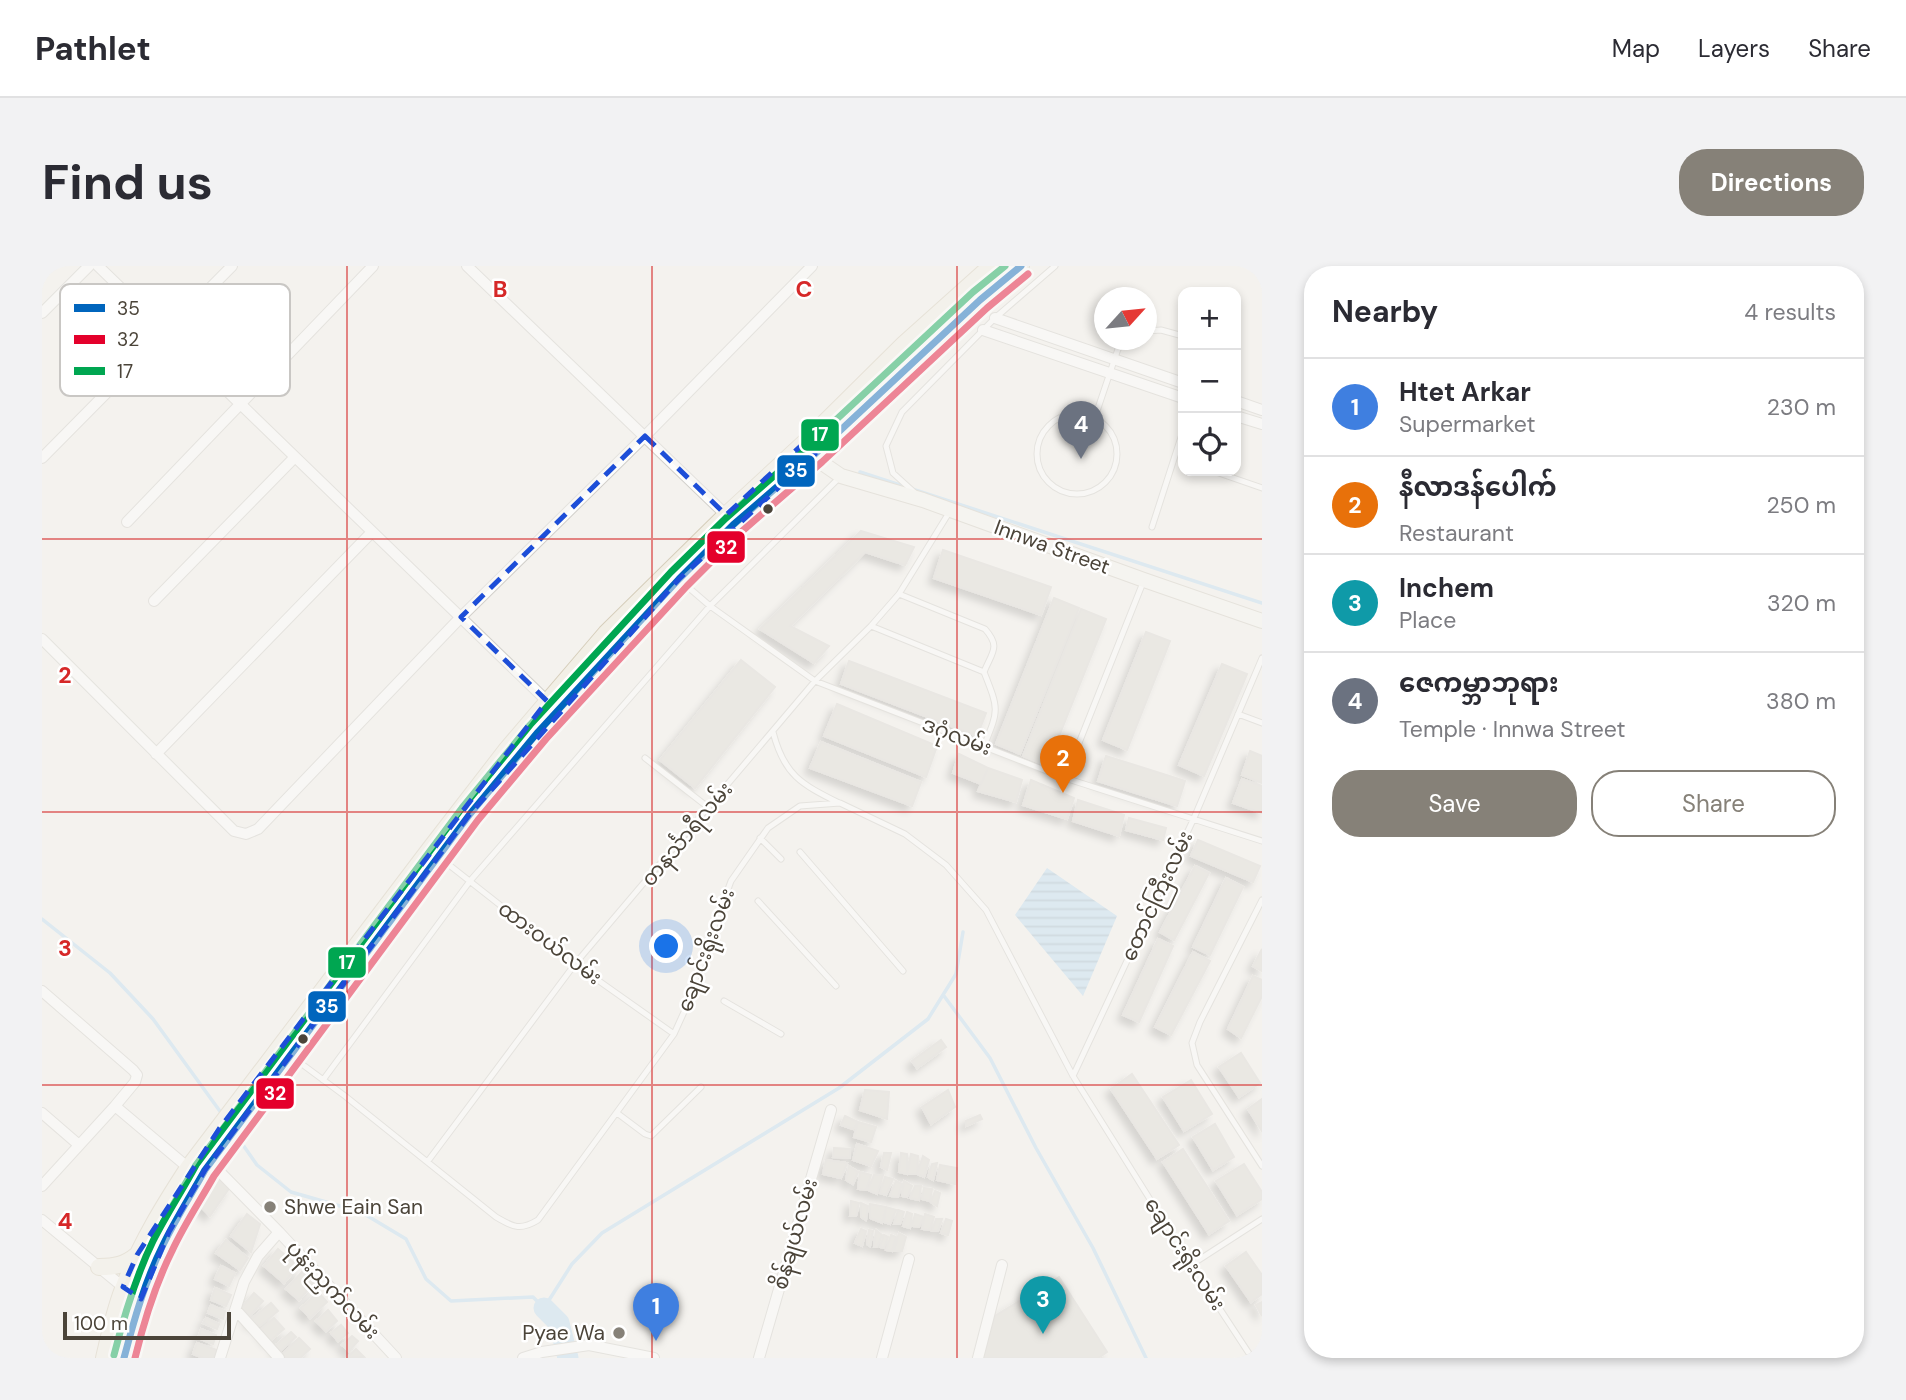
<!DOCTYPE html>
<html lang="en">
<head>
<meta charset="utf-8">
<style>
  body { margin:0; font-family:"DM Sans","Noto Sans Myanmar",sans-serif; background:#f2f2f3; color:#2b2b33 }
  .controls { position:absolute; right:21px; top:21px; display:grid; overflow:hidden; border-radius:14px; box-shadow:0 4px 10px #0003 }
  .controls button { width:63px; height:63px; display:grid; place-items:center; padding:0; border:0; border-bottom:2px solid #e1e1e2; background:#fff; color:#2b2b33; font:35px sans-serif }
  .compass { position:absolute; left:1052px; top:21px; width:63px; height:63px; border-radius:50%; background:#fff; box-shadow:0 4px 10px #0003; rotate:63deg }
  .scale { position:absolute; left:21px; bottom:18px; width:168px; box-sizing:border-box; padding-left:7px; border:4px solid #4b4439; border-top:0; font-size:19px; line-height:24px; white-space:nowrap; color:#4b4439; -webkit-text-stroke:5px #fff; paint-order:stroke }
  .you { position:absolute; left:625px; top:681px; width:24px; height:24px; margin:-18px; border:5px solid #fff; border-radius:50%; background:#1a73e8; box-shadow:0 0 0 10px #1a73e833 }
  .badge { display:grid; place-items:center; width:46px; height:46px; border-radius:50%; background:#868178; color:#fff; font-size:23px; font-weight:700 }
  .pin { position:absolute; translate:-50% -58px; filter:drop-shadow(0 2px 4px #0008) }
  .pin::after { content:''; position:absolute; top:37px; width:24px; height:21px; background:inherit; clip-path:polygon(0 0,100% 0,50% 100%) }
  .list { margin:0; padding:0; list-style:none }
  h2 { display:flex; justify-content:space-between; align-items:center; height:91px; margin:0; padding:0 28px; font-size:30px }
  h2 small { font-size:23px; font-weight:400; color:#7c7c81 }
  .list li { display:grid; grid-template-columns:46px 1fr auto; gap:21px; align-items:center; box-sizing:border-box; height:98px; padding:0 28px; border-top:2px solid #e1e1e2 }
  .list b { display:block; font-size:26px; white-space:nowrap }
  .list p { margin:0; font-size:23px; white-space:nowrap; color:#7c7c81 }
  .list em { font-size:23px; font-style:normal; color:#7c7c81 }
  .actions { display:flex; gap:14px; padding:21px 28px }
  .actions a { flex:1; padding:16px 0; border:2px solid #868178; border-radius:28px; text-align:center; font-size:24px; color:#868178 }
  .actions .main { background:#868178; color:#fff }
  .icon { flex:none; width:38px; height:38px; fill:none; stroke:currentColor; stroke-width:2; stroke-linecap:round; stroke-linejoin:round }
  .map { position:relative; flex:none; width:1220px; height:1092px; overflow:hidden; border-radius:28px }
  header { display:flex; align-items:center; gap:42px; box-sizing:border-box; height:98px; padding:0 35px; background:#fff; border-bottom:2px solid #e1e1e2 }
  header strong { font-size:33px }
  nav { display:flex; gap:38px; margin-inline-start:auto; font-size:24px }
  .intro { display:flex; align-items:center; justify-content:space-between; box-sizing:border-box; height:168px; padding:0 42px }
  h1 { margin:0; font-size:49px }
  .button { padding:18px 32px; border-radius:28px; background:#868178; color:#fff; font-size:24px; font-weight:700 }
  main { display:flex; gap:42px; padding:0 42px }
  aside { flex:1; background:#fff; border-radius:28px; box-shadow:0 4px 10px #0003 }
  .map>svg:first-child { display:block }
  .water { fill:url(#water-rules) }
  .lines { fill:none; stroke-linecap:round; stroke-linejoin:round }
  .stream { stroke:#c0ddf1; stroke-width:3.5 }
  .river { stroke:#c0ddf1; stroke-width:21 }
  .building { fill:#dedbd6; stroke:#dcd9d4; stroke-width:2; filter:url(#shadow) }
  .lane-casing { stroke:#d2d0cb; stroke-width:7 }
  .street-casing { stroke:#d2d0cb; stroke-width:12 }
  .secondary-casing { stroke:#d3cfc5; stroke-width:16 }
  .primary-casing { stroke:#d6cebb; stroke-width:18 }
  .lane { stroke:#fdfdfc; stroke-width:5 }
  .street { stroke:#fdfdfc; stroke-width:10 }
  .secondary { stroke:#f7f6f1; stroke-width:14 }
  .primary { stroke:#f2efe6; stroke-width:16 }
  .bus-1-casing { stroke:#fff; stroke-width:12 }
  .bus-2-casing { stroke:#fff; stroke-width:12 }
  .bus-3-casing { stroke:#fff; stroke-width:12 }
  .bus-1 { stroke:#0065bd; stroke-width:7 }
  .bus-2 { stroke:#e4002b; stroke-width:7 }
  .bus-3 { stroke:#00a651; stroke-width:7 }
  .marked { fill:none; stroke:#1d4ed8; stroke-width:5; stroke-dasharray:14 9; stroke-linejoin:round }
  .grid { fill:none; stroke:#d62828; stroke-width:2; stroke-opacity:0.55 }
  .bus-dot { fill:#4b4439; stroke:#fff; stroke-width:2.5 }
  .poi-dot { fill:#868178; stroke:#fff; stroke-width:2.5 }
  .labels { text-anchor:middle; dominant-baseline:central; stroke-width:5; stroke-linejoin:round; paint-order:stroke }
  .street-label { font-size:21px; fill:#4b4439; stroke:#fff }
  .poi-label { font-size:21px; fill:#4b4439; stroke:#fff; text-anchor:start }
  .key { fill:#fff; stroke:#c9c7c4; stroke-width:2 }
  .key-label { font-size:19px; fill:#4b4439 }
  .grid-label { font-size:23px; text-anchor:middle; font-weight:bold; fill:#d62828; stroke:#fff; stroke-width:5; stroke-linejoin:round; paint-order:stroke }
  .line-badge { stroke:#fff; stroke-width:2.5 }
  .badge-label { font-size:19px; text-anchor:middle; font-weight:bold; fill:#fff }
</style>
</head>
<body>
<header>
<strong>Pathlet</strong>
<nav><a>Map</a><a>Layers</a><a>Share</a></nav>
</header>
<div class="intro"><h1>Find us</h1><a class="button">Directions</a></div>
<main>
<div class="map">
<svg width="1220" height="1092" viewBox="0 0 1220 1092">
  <defs>
    <pattern id="water-rules" width="6" height="5" patternUnits="userSpaceOnUse" patternTransform="scale(1.75)"><rect width="6" height="5" fill="#c0ddf1"/><path d="M0 2.5h6" fill="none" stroke="#a6bfcf"/></pattern>
    <filter id="shadow"><feDropShadow dx="-5.5" dy="5.5" stdDeviation="3.5" flood-color="#0004"/></filter>
  </defs>
  <rect width="100%" height="100%" fill="#f4f2ee"/>
  <path class="water" d="M1005 602 1075 650 1041 730 973 649Z"/>
  <g class="lines">
    <path class="stream" d="M818 206 1220 337
      M0 653 68 707 111 753 180 848
      M902 730 948 792 994 882 1051 982 1104 1092
      M194 869 215 899 249 926 319 946 364 973 384 1013 409 1035 491 1031 502 1042 530 998 560 967 797 822 886 753 914 708 921 666"/>
    <path class="river" d="M502 1042 517 1057 526 1092"/>
  </g>
  <path class="building" d="M819 265 872 281 863 299 823 286 748 360 787 380 772 397 718 363Z
    M901 284 1009 321 999 349 892 312Z
    M1012 332 1037 342 978 488 954 478Z
    M1039 343 1064 353 1005 500 981 490Z
    M1104 366 1128 375 1085 484 1061 474Z
    M699 394 733 421 653 522 618 494Z
    M807 395 944 447 935 470 799 418Z
    M1180 398 1205 408 1162 510 1137 499Z
    M795 438 895 480 884 511 782 470Z
    M779 476 879 516 870 540 768 502Z
    M1208 485 1220 490V517L1200 509Z
    M917 488 946 502 939 518 911 507Z
    M1064 490 1143 515 1135 540 1056 515Z
    M946 502 980 514 974 536 936 525Z
    M1200 513 1220 520V547L1191 537Z
    M989 514 1032 532 1025 553 981 539Z
    M1036 534 1082 549 1077 570 1031 555Z
    M1087 552 1124 562 1121 574 1084 564Z
    M1156 574 1218 600 1211 616 1149 590Z
    M1153 600 1167 607 1132 674 1118 666Z
    M1184 612 1201 621 1168 689 1151 681Z
    M1116 673 1131 680 1097 756 1081 749Z
    M1220 683V705L1211 700Z
    M1151 686 1168 695 1129 769 1113 761Z
    M1211 710 1220 714V730L1199 772 1186 763Z
    M899 774 904 781 875 802 870 795Z
    M1199 787 1218 817 1197 831 1177 801Z
    M1090 808 1137 879 1115 893 1069 823Z
    M1149 814 1170 848 1142 865 1121 831Z
    M823 824 847 826 845 853 818 844Z
    M906 824 913 841 889 858 880 841Z
    M1220 833V865L1206 843Z
    M938 849 940 853 924 860V855Z
    M803 850 816 856 811 863 799 859Z
    M816 856 834 861 829 876 812 871Z
    M1173 858 1192 891 1171 904 1151 871Z
    M815 878 836 885 829 900 811 894Z
    M792 882 808 883V892L791 891Z
    M1141 883 1187 955 1167 968 1121 896Z
    M842 887H849L845 904 839 901Z
    M859 887 865 888V908L857 906Z
    M869 888 876 890 875 908H865Z
    M881 890 887 894 882 911 875 908Z
    M784 894 805 897 799 912 781 908Z
    M895 897 891 914 886 911 890 898Z
    M1202 898 1220 926V933L1195 949 1174 915Z
    M898 899 915 902 913 918 895 914Z
    M807 900 816 906 811 918 804 914Z
    M818 906 829 909 824 924 816 923Z
    M178 909 188 921 168 950 157 939Z
    M832 909H841L835 928 826 924Z
    M843 911 851 913 844 929 838 927Z
    M854 915 860 918 856 931 848 930Z
    M862 915 870 920 865 931 860 930Z
    M873 920H879L877 934 868 932Z
    M882 922 890 923 888 935 880 933Z
    M893 925 898 927 895 940 889 936Z
    M809 935 817 937 814 950H808Z
    M819 937 826 940 824 954 819 951Z
    M828 938 844 941 840 957 828 952Z
    M844 941 854 944 848 958 842 956Z
    M856 944 862 946 858 958H852Z
    M865 946 870 948 868 962 861 960Z
    M205 948 218 958 209 986 189 970Z
    M873 948 882 951 877 961 870 960Z
    M883 948 892 951 888 964 880 963Z
    M894 953H900L896 965H890Z
    M904 953 910 955 906 969 899 967Z
    M819 963 824 965 820 980 813 977Z
    M827 964 831 965 828 980 825 978Z
    M834 964 840 969 835 981H832Z
    M857 967 864 971 860 985H852Z
    M842 969 846 971 842 982 838 981Z
    M849 969 854 971 850 985 844 984Z
    M184 974 206 992 198 1004 174 987Z
    M236 983 256 1000 242 1017 222 1000Z
    M1204 986 1220 1009V1028L1209 1036 1184 1000Z
    M179 1000 193 1007 187 1020 173 1013Z
    M260 1006 272 1017 257 1034 244 1023Z
    M1017 1011 1065 1086 1056 1092H941L953 1050Z
    M173 1022 189 1029 184 1040 169 1034Z
    M276 1026 285 1036 268 1052 259 1042Z
    M212 1027 221 1035 208 1050 199 1042Z
    M1220 1036V1050L1214 1039Z
    M229 1037 236 1045 218 1060 207 1055Z
    M169 1039 183 1045 181 1053 166 1047Z
    M286 1044 295 1055 284 1065 274 1055Z
    M164 1052 177 1058 175 1063 161 1057Z
    M232 1052 242 1063 228 1075 219 1063Z
    M299 1059 306 1067 296 1075 289 1067Z
    M159 1063 174 1069 171 1078 156 1072Z
    M249 1066 254 1071 237 1086 233 1080Z
    M310 1070 316 1075 307 1085 300 1079Z
    M257 1072 268 1083 258 1092H244L239 1089Z
    M155 1077 175 1084 172 1092H161L151 1088Z
    M314 1083 322 1091 306 1092H305Z"/>
  <g class="lines">
    <defs>
      <path id="lane" d="M1104 65 1119 64 1141 70
        M995 188a40 40 0 1 1 80 0a40 40 0 1 1-80 0Z
        M1053 151 1076 83 1085 74
        M1171 205 1220 222
        M873 227 851 207 844 180 860 146 953 52 1013 0
        M1110 261 1141 165
        M639 315 668 340 773 415 1023 512 1220 575
        M829 360 942 406C950 386 959 381 943 363L857 328
        M942 406C957 444 957 443 942 480
        M1196 448 1220 457
        M731 466C742 509 759 518 797 537
        M603 492 667 542
        M1023 512 1102 314
        M718 572 739 593
        M758 586 861 705
        M397 591 533 698 632 768
        M1220 634 1158 756 1150 777 1155 799 1220 900
        M716 635 794 720
        M682 735 739 768
        M249 790 303 830 454 951C471 961 478 965 496 954L632 768 647 735 654 711 689 615 726 562 758 540 798 537 863 568 904 599 944 644 1031 810 1149 999 1210 1092
        M1031 810 1152 552 1220 392
        M281 814 428 615 668 340 799 210
        M575 847 603 868 609 870 659 821
        M386 895 533 698 773 415 829 360 857 328 908 245
        M1149 999 1220 953"/>
      <path id="street" d="M56 0 505 435
        M425 0 684 249
        M0 47 47 0
        M953 52 1141 117
        M941 64 1141 132
        M1194 135 1220 144
        M1194 150 1220 158
        M0 192 190 0
        M85 256 331 0
        M112 335 253 191
        M0 373 192 565 204 568 216 563 419 351 603 170 770 0
        M114 488 330 266
        M0 725 91 804 95 809 93 816 73 840 0 920
        M73 840 149 904
        M0 847 37 879
        M168 896 237 966 354 1092
        M0 954 81 1021 99 1033
        M194 1044 237 1092
        M178 1092 202 1016 216 990 237 966
        M481 1092 500 1086 547 1079 612 1092
        M717 1092 789 844
        M840 1092 867 993
        M936 1092 960 999"/>
      <path id="secondary" d="M767 181 783 199 799 210 881 234 1102 314 1220 355"/>
      <path id="primary" d="M57 1001C73 1001 83 999 95 989
        M62 1092C68 1067 73 1041 83 1018 99 976 122 939 146 902L387 584 465 483 564 367 684 249 763 176 862 78 949 0
        M82 1092C93 1049 106 1005 128 965 139 944 152 925 163 904L428 548 496 466 637 313 691 259 773 188 938 34 979 0"/>
    </defs>
    <use href="#lane" class="lane-casing"/>
    <use href="#street" class="street-casing"/>
    <use href="#secondary" class="secondary-casing"/>
    <use href="#primary" class="primary-casing"/>
    <use href="#lane" class="lane"/>
    <use href="#street" class="street"/>
    <use href="#secondary" class="secondary"/>
    <use href="#primary" class="primary"/>
    <defs>
      <path id="bus-1" d="M82 1092C92 1054 103 1015 121 979 133 954 149 929 163 904L428 548 496 466 637 313 691 259 773 188 938 34 979 0"/>
      <path id="bus-2" d="M93 1092C102 1055 113 1019 130 985 142 959 158 935 172 910L436 554 504 473 645 320 698 267 780 196 945 42 986 8"/>
      <path id="bus-3" d="M72 1089C82 1050 93 1012 111 975 124 949 140 925 154 899L420 542 488 459 629 306 684 252 766 180 931 26 963 0"/>
    </defs>
    <use href="#bus-1" class="bus-1-casing"/>
    <use href="#bus-2" class="bus-2-casing"/>
    <use href="#bus-3" class="bus-3-casing"/>
    <use href="#bus-1" class="bus-1"/>
    <use href="#bus-2" class="bus-2"/>
    <use href="#bus-3" class="bus-3"/>
  </g>
  <path d="M0 0H1220V1092H0ZM603 170 684 249 763 176 773 188 637 313 428 548 163 904 127 966 99 1033 81 1021 95 989 177 863 505 435 419 351Z" fill="#f4f2ee" fill-opacity=".55" fill-rule="evenodd"/>
  <path class="marked" d="M603 170 684 249 763 176 773 188 637 313 428 548 163 904 127 966 99 1033 81 1021 95 989 177 863 505 435 419 351Z"/>
  <path class="grid" d="M305 0V1092M610 0V1092M915 0V1092M0 273H1220M0 546H1220M0 819H1220"/>
  <g class="bus-dot">
    <circle cx="726" cy="243" r="6"/>
    <circle cx="261" cy="773" r="6"/>
  </g>
  <g class="poi-dot">
    <circle cx="228" cy="941" r="7"/>
    <circle cx="577" cy="1067" r="7"/>
  </g>
  <g class="labels">
    <g class="street-label">
      <text transform="translate(1010 281) rotate(20)">Innwa Street</text>
      <text transform="translate(915 470) rotate(21)">ဒဂုံလမ်း</text>
      <text transform="translate(645 568) rotate(-50)">တနင်္သာရီလမ်း</text>
      <text transform="translate(1115 630) rotate(-65)">တောင်ကြီးလမ်း</text>
      <text transform="translate(508 677) rotate(37)">ထားဝယ်လမ်း</text>
      <text transform="translate(664 684) rotate(-70)">ချောင်းရိုးလမ်း</text>
      <text transform="translate(753 968) rotate(-74)">စိန်ချယ်လမ်း</text>
      <text transform="translate(1143 988) rotate(57)">ချောင်းရိုးလမ်း</text>
      <text transform="translate(291 1024) rotate(47)">ပုန်းညှက်လမ်း</text>
    </g>
    <g class="poi-label">
      <text x="242" y="941">Shwe Eain San</text>
      <text x="563" y="1067" text-anchor="end">Pyae Wa</text>
    </g>
  </g>
  <rect x="18" y="18" width="230" height="112" rx="10" class="key"/>
  <rect x="32" y="38" width="31" height="8" fill="#0065bd"/>
  <rect x="32" y="69" width="31" height="9" fill="#e4002b"/>
  <rect x="32" y="101" width="31" height="8" fill="#00a651"/>
  <g class="key-label">
    <text x="75" y="49">35</text>
    <text x="75" y="80">32</text>
    <text x="75" y="112">17</text>
  </g>
  <g class="grid-label">
    <text x="458" y="31">B</text>
    <text x="762" y="31">C</text>
    <text x="23" y="417">2</text>
    <text x="23" y="690">3</text>
    <text x="23" y="963">4</text>
  </g>
  <g class="line-badge">
    <rect x="758" y="152" width="40" height="34" rx="7" fill="#00a651"/>
    <rect x="734" y="188" width="40" height="34" rx="7" fill="#0065bd"/>
    <rect x="664" y="264" width="40" height="34" rx="7" fill="#e4002b"/>
    <rect x="285" y="680" width="40" height="33" rx="7" fill="#00a651"/>
    <rect x="265" y="724" width="40" height="33" rx="7" fill="#0065bd"/>
    <rect x="213" y="811" width="40" height="33" rx="7" fill="#e4002b"/>
  </g>
  <g class="badge-label">
    <text x="778" y="175">17</text>
    <text x="754" y="211">35</text>
    <text x="684" y="288">32</text>
    <text x="305" y="703">17</text>
    <text x="285" y="747">35</text>
    <text x="233" y="834">32</text>
  </g>
</svg>
<div class="controls">
<button>+</button>
<button>−</button>
<button><svg class="icon" aria-label="locate" viewBox="0 0 24 24"><circle cx="12" cy="12" r="6"/><path d="M12 2v4M12 18v4M2 12h4M18 12h4"/></svg></button>
</div>
<svg class="compass" viewBox="-18 -18 36 36"><path d="M0-13l5 13h-10z" fill="#e53935"/><path d="M0 13l5-13h-10z" fill="#7c7c81"/></svg>
<div class="scale">100 m</div>
<div class="you"></div>
<div class="pin badge" style="left:614px;top:1075px;background:#3f7fe0">1</div>
<div class="pin badge" style="left:1021px;top:527px;background:#e8710a">2</div>
<div class="pin badge" style="left:1001px;top:1068px;background:#0f9aa8">3</div>
<div class="pin badge" style="left:1039px;top:193px;background:#6b7280">4</div>
</div>
<aside>
<h2>Nearby<small>4 results</small></h2>
<ul class="list">
<li><span class="badge" style="background:#3f7fe0">1</span><div><b>Htet Arkar</b><p>Supermarket</p></div><em>230 m</em></li>
<li><span class="badge" style="background:#e8710a">2</span><div><b>နီလာဒန်ပေါက်</b><p>Restaurant</p></div><em>250 m</em></li>
<li><span class="badge" style="background:#0f9aa8">3</span><div><b>Inchem</b><p>Place</p></div><em>320 m</em></li>
<li><span class="badge" style="background:#6b7280">4</span><div><b>ဇေကမ္ဘာဘုရား</b><p>Temple · Innwa Street</p></div><em>380 m</em></li>
</ul>
<div class="actions"><a class="main">Save</a><a>Share</a></div>
</aside>
</main>
</body>
</html>
